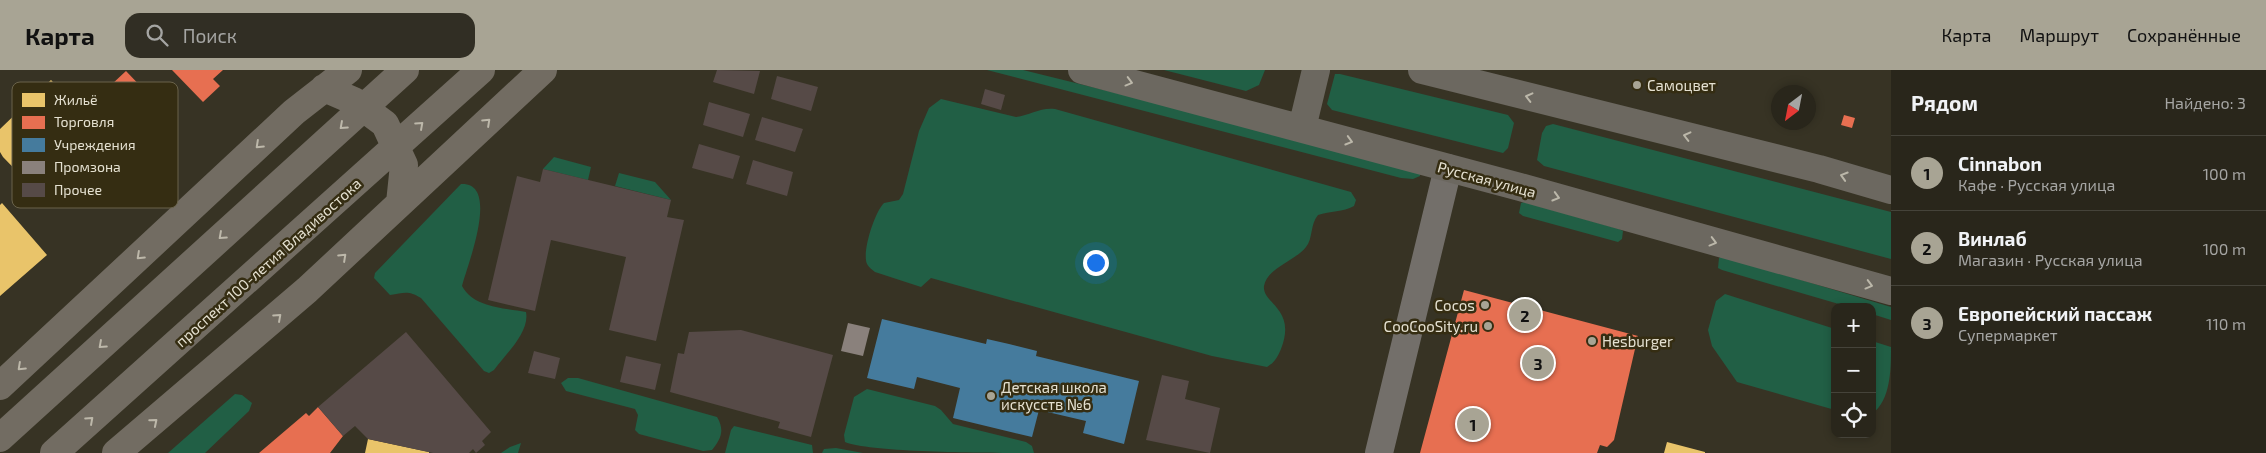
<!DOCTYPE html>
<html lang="ru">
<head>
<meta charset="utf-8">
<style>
  body { margin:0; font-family:"Exo 2",sans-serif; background:#312e24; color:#f1f3f6 }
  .controls { position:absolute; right:15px; bottom:15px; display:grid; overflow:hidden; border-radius:10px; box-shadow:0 2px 8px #0003 }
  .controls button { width:45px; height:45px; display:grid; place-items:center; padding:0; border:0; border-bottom:1px solid #45433a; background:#29261b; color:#f1f3f6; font:25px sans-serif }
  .compass { position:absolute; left:1771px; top:15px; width:45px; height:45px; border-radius:50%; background:#29261b; box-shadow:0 2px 8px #0003; rotate:212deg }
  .you { position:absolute; left:1095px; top:192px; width:18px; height:18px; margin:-12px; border:4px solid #fff; border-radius:50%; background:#1a73e8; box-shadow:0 0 0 8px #1a73e833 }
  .badge { display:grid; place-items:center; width:32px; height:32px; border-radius:50%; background:#a8a494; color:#111; font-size:16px; font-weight:700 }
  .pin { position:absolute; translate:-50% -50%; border:2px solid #fff; box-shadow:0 1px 5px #0006 }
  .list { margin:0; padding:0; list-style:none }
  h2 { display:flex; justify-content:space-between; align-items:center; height:65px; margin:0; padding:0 20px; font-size:21px }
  h2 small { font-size:16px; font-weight:400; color:#a5a5a3 }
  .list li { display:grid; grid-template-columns:32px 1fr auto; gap:15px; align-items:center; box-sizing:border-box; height:75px; padding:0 20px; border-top:1px solid #45433a }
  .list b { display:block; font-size:19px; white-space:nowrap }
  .list p { margin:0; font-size:16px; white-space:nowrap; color:#a5a5a3 }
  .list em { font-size:16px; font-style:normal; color:#a5a5a3 }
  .icon { flex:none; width:28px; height:28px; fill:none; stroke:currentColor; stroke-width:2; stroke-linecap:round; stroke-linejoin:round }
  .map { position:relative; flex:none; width:1891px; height:383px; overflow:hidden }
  header { display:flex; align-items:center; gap:30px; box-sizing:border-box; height:70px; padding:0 25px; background:#a8a494; color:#111 }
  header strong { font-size:24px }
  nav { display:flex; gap:28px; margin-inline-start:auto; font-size:18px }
  .search { width:350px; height:45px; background:#312e24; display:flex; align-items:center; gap:12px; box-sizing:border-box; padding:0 18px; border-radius:15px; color:#a5a5a3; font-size:19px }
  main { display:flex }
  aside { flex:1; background:#29261b }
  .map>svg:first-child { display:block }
  .green { fill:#215f45 }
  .homes { fill:#e9c46a }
  .shops { fill:#e76f51 }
  .public { fill:#457b9d }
  .industry { fill:#8a817c }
  .building { fill:#564a47 }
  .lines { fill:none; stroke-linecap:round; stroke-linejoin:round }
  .minor { stroke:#736f6a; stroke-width:28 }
  .secondary { stroke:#6c6860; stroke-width:28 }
  .trunk { stroke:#726c62; stroke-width:28 }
  .oneway { stroke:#bbb7a9 }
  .oneway2 { stroke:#bdb8aa }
  .poi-dot { fill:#a8a494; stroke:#352d12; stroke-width:2 }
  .labels { text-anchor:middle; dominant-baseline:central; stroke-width:5; stroke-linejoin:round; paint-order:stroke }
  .poi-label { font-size:15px; fill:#e5e1d1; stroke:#352d12; text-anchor:start }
  .street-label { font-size:15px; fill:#e5e1d1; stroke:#352d12 }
  .key { fill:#352d12; stroke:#6a634b; stroke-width:1 }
  .key-label { font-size:14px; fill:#e5e1d1 }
</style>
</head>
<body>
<header>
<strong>Карта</strong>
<div class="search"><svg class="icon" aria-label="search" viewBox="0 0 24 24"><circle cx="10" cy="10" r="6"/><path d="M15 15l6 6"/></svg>Поиск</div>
<nav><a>Карта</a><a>Маршрут</a><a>Сохранённые</a></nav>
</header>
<main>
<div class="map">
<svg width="1891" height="383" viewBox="0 0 1891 383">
  <rect width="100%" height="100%" fill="#373324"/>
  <path class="green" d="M987 0H1023L1302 69 1420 103V106L1413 109 1401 108Z
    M1164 0H1265L1259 15 1246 21Z
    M1335 4H1340L1508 45 1514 53 1508 78 1503 83 1499 82 1332 40 1327 34Z
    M941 29 1016 47C1030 45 1041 37 1055 39L1351 122 1356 130 1354 136C1343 142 1330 141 1318 145 1310 154 1313 169 1306 177 1295 191 1267 198 1264 216 1262 234 1297 238 1281 279 1277 288 1275 292 1267 297L1212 286 931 208 921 217 875 202C871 199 866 195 866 190 864 176 875 142 884 133L899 130 903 124 919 61 929 38Z
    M1553 54 1891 142V189L1544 96 1537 90 1542 63 1546 56Z
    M554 87 591 97 588 110 543 99Z
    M619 103 655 112 671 130 615 116Z
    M461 114C501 112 467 196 462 216 474 238 505 238 526 242 530 262 505 285 494 300L489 303 484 301 421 228C408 220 404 223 390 225L374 208 375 203Z
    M1524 132 1619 159 1623 161 1622 169 1618 172 1523 146 1519 143 1521 133Z
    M1722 186 1891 237V250L1872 244V237H1849L1722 200 1718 198 1719 188Z
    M1725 224 1835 259V340L1737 312 1712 276 1708 260 1716 231Z
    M1872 271 1891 277C1891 299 1891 330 1872 344Z
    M568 308H578L717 347C725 360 721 369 712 380L703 381 639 364 635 360 638 345 635 339 566 321 561 313Z
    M867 319 935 336 941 340 953 354 1026 372 1032 376 1034 383C996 383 871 383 845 372L844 365 854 327Z
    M235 324 242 325 252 333 249 341 205 383H168Z
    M734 356 812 375 813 383H725L731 360Z
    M521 373 518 383H501L510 377Z
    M836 378 863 383H822L824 379Z"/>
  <path class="homes" d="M51 10 103 64 39 124 3 87 0 82V59Z
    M2 133 47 185 0 226V135Z
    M368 369 429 382V383H365Z
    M1667 372 1705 382V383H1664Z"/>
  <path class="shops" d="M172 0H223L213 9 220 16 203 32Z
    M126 1 170 47 168 56 120 102 122 104 116 110 87 79 103 64 82 42Z
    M1844 45 1855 48 1852 58 1841 55Z
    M1464 220 1638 266 1614 370 1607 377 1600 375 1597 383H1420Z
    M318 337 343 366 330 383H259L306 343 309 346Z"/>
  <path class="public" d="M882 249 986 274 987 269 1009 274 1037 281 1036 286 1139 311 1124 374 1083 363 1086 351 1039 340 1032 367 953 348 960 318 917 307 914 319 867 308Z"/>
  <path class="industry" d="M848 253 870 258 863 286 841 281Z"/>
  <path class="building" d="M717 0 760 1 754 24 713 12Z
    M777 6 818 17 811 41 771 29Z
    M985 19 1005 25 1001 40 981 34Z
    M709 32 750 44 743 67 703 55Z
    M762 47 803 59 795 82 755 70Z
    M699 74 740 86 733 109 692 98Z
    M753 90 793 102 787 126 746 114Z
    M543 99 671 130 667 147 684 150 656 271 609 260 626 187 551 170 535 241 488 230 517 106 540 112Z
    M741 260 833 285 811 367 778 358 780 352 670 322 678 283 684 284 689 262Z
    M406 262 491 362 482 371 485 375 476 383 473 379 469 383H433L368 369 355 356 343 366 318 337Z
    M534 281 560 288 555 309 528 303Z
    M626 286 661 294 655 320 620 312Z
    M1162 305 1189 311 1185 329 1220 338 1210 383 1146 370Z"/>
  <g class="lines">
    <path class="minor" d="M1379 383 1448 98"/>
    <path class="secondary" d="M1082 0 1520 117 1891 221
      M1422 0 1819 99 1891 120
      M1302 58 1316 0"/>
    <path class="trunk" d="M324 18 354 31 385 54 404 95 400 133
      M0 316 294 42 348 0
      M0 368 405 0
      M54 383 481 0
      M116 383 307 220 543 0"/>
  </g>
  <defs><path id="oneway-chevron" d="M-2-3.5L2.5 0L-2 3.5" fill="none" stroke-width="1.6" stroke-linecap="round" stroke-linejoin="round" transform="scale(1.25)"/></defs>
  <g class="oneway">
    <use href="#oneway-chevron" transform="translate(1129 12) rotate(15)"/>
    <use href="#oneway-chevron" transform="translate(1529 27) rotate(-166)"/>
    <use href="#oneway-chevron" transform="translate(1687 66) rotate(-166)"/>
    <use href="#oneway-chevron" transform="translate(1349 71) rotate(16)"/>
    <use href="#oneway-chevron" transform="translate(1844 106) rotate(-163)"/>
    <use href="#oneway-chevron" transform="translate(1556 127) rotate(16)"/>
    <use href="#oneway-chevron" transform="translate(1713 172) rotate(15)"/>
    <use href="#oneway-chevron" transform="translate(1869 215) rotate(15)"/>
  </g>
  <g class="oneway2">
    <use href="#oneway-chevron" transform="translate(487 52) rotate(-43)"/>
    <use href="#oneway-chevron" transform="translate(420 55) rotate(-42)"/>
    <use href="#oneway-chevron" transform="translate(343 56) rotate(138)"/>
    <use href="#oneway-chevron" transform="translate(259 75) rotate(137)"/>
    <use href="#oneway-chevron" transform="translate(222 166) rotate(138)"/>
    <use href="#oneway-chevron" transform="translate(140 186) rotate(137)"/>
    <use href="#oneway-chevron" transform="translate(343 187) rotate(-43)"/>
    <use href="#oneway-chevron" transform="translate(278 247) rotate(-42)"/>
    <use href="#oneway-chevron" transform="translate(102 275) rotate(138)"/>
    <use href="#oneway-chevron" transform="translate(21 297) rotate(137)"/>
    <use href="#oneway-chevron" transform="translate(90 350) rotate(-42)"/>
    <use href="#oneway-chevron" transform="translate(154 352) rotate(-40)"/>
  </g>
  <g class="poi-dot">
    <circle cx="1637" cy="15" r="5"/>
    <circle cx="1485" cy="235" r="5"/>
    <circle cx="1488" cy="256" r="5"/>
    <circle cx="1592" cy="271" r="5"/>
    <circle cx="991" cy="326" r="5"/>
  </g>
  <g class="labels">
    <g class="poi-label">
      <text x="1647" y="15">Самоцвет</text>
      <text x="1475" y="235" text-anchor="end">Cocos</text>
      <text x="1478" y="256" text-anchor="end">CooCooSity.ru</text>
      <text x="1602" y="271">Hesburger</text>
      <text x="1001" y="317">Детская школа<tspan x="1001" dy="17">искусств №6</tspan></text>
    </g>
    <g class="street-label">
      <text transform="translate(1487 109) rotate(15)">Русская улица</text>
      <text transform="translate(268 192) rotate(-42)">проспект 100-летия Владивостока</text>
    </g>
  </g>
  <rect x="12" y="12" width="166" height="126" rx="8" class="key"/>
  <rect x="22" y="23" width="23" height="14" fill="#e9c46a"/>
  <rect x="22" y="46" width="23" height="13" fill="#e76f51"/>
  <rect x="22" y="68" width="23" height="14" fill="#457b9d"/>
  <rect x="22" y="91" width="23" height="13" fill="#8a817c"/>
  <rect x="22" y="113" width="23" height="14" fill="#564a47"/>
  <g class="key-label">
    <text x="54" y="35">Жильё</text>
    <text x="54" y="57">Торговля</text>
    <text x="54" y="80">Учреждения</text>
    <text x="54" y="102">Промзона</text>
    <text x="54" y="125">Прочее</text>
  </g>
</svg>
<div class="controls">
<button>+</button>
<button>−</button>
<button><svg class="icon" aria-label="locate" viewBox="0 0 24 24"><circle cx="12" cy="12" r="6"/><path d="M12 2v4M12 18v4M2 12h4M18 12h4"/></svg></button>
</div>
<svg class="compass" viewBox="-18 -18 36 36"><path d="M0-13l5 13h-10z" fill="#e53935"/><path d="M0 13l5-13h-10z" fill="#a5a5a3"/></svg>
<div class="you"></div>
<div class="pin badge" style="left:1473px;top:354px">1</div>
<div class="pin badge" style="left:1525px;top:245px">2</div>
<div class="pin badge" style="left:1538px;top:293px">3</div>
</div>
<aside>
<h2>Рядом<small>Найдено: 3</small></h2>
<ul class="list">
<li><span class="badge">1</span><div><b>Cinnabon</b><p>Кафе · Русская улица</p></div><em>100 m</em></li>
<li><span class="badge">2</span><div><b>Винлаб</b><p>Магазин · Русская улица</p></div><em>100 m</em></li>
<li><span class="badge">3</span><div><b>Европейский пассаж</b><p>Супермаркет</p></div><em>110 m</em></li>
</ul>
</aside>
</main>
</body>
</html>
